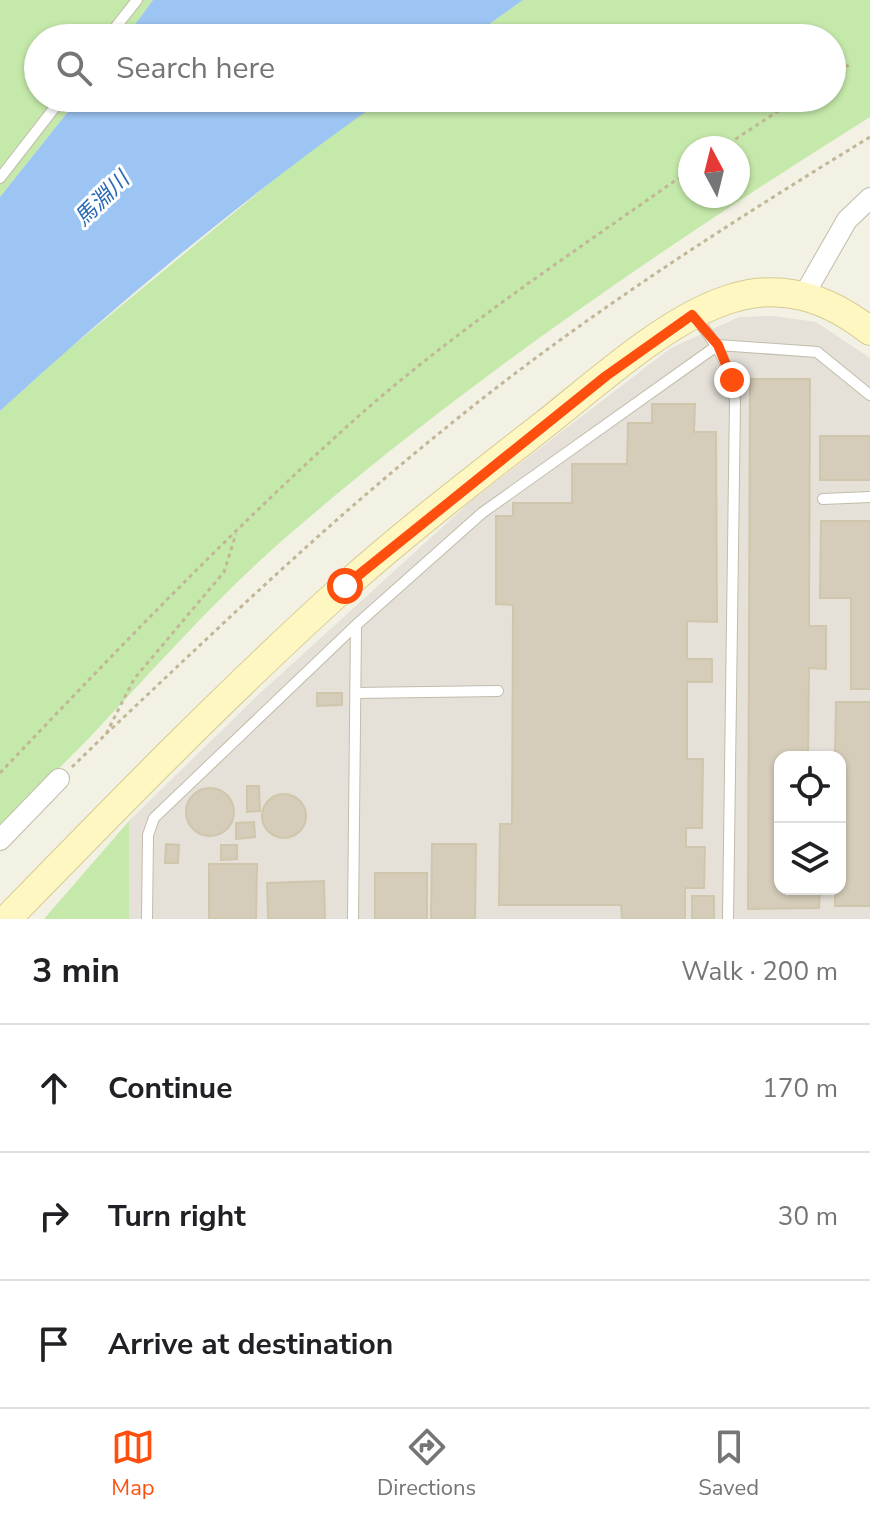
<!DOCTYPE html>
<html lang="en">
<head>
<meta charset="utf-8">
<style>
  body { margin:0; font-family:"Nunito Sans","Noto Sans JP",sans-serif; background:#f6f6f6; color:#202124 }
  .controls { position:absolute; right:24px; bottom:24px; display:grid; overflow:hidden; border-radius:16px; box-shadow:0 2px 6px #0004 }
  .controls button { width:72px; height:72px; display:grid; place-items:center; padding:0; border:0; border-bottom:2px solid #e0e0e0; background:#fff; color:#202124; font:40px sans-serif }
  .compass { position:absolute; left:678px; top:136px; width:72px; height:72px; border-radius:50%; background:#fff; box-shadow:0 2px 6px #0004; rotate:353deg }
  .stop { position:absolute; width:24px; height:24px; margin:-18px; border:6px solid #ff4f0f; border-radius:50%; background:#fff }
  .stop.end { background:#ff4f0f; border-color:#fff; box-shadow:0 2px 8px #0008 }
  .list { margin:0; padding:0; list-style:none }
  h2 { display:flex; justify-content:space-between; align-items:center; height:104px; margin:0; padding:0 32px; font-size:34px }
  h2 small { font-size:26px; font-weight:400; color:#757577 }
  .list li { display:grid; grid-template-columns:52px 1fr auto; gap:24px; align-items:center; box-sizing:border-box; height:128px; padding:0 32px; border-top:2px solid #e0e0e0 }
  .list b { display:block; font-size:30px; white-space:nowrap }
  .list em { font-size:26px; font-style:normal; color:#757577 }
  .icon { flex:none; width:44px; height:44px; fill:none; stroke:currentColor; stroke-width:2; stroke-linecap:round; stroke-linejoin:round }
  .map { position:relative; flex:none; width:870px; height:919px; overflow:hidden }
  .search { position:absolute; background:#fff; box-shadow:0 2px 6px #0004; left:24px; right:24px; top:24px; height:88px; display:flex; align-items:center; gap:20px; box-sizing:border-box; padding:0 28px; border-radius:44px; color:#757577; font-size:30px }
  .sheet { height:488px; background:#fff }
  nav { display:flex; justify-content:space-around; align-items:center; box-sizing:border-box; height:112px; border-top:2px solid #e0e0e0; background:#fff; font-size:22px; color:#757577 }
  nav a { display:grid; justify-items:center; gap:4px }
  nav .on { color:#ff4f0f }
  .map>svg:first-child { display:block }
  .industrial { fill:#e5e1d9; fill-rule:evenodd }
  .green { fill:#c5e9aa; fill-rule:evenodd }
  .water { fill:#9dc5f3 }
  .building { fill:#d5cdb9; stroke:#d0c6ac; stroke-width:2 }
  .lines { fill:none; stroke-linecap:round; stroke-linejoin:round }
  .lane-casing { stroke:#c1bca9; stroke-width:12 }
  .street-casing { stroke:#c1bca9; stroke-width:22 }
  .secondary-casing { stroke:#d5cb91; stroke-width:30 }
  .path { stroke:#c1b797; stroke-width:3; stroke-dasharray:4 4; stroke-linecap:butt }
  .lane { stroke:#fff; stroke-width:10 }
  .street { stroke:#fff; stroke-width:20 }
  .secondary { stroke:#fff7c2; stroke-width:28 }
  .route { stroke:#ff4f0f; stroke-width:10 }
  .labels { text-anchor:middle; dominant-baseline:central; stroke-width:6; stroke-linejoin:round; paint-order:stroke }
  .water-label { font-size:22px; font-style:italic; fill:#2969b5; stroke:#fff }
</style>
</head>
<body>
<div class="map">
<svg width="870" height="919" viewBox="0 0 870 919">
  <rect width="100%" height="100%" fill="#f3f0e4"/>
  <path class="industrial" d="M773 316 816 322 870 358V919H129V821L257 696 471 501 671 348 739 317ZM780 757H840V889H780Z"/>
  <path class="green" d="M0 0H153L125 38H38V98H79L0 197Z
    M523 0H870V117C666 245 468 380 285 538 215 599 154 669 90 737 61 767 30 796 0 827V411L58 358 305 154 385 98H832V38H470ZM690 148H738V196H690Z
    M129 821V919H44Z"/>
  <path class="water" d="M153 0H523L470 38H125Z
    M79 98H385C250 193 121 300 0 411V197Z"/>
  <path class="building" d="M750 379H810L809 626H826V669L809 668 808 757H780V889H820L819 908 748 909Z
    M652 404H695L694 432H716L717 622 687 621V659H712V682H687V759H703L702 828H686V847H705L704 888H685V919H622L621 905H499L500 824H512L513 605 496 604V516H513V503H572V464H627L628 423H652Z
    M820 436H870V480H820Z
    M821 521H870V689H851V598H820Z
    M317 693H342V705L317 706Z
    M836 702H870V906H835V889H840V757H835Z
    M247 786H259L260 811 247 812Z
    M186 812a24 24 0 1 1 48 0a24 24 0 1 1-48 0Z
    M262 816a22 22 0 1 1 44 0a22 22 0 1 1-44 0Z
    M254 822 255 837 236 839V823Z
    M166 844 179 845 178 863H165Z
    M432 844H476L475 919H431Z
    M221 845H237V859L221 860Z
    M209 864H257L256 919H209Z
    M375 873H427V919H375Z
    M324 881 325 919H268L267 883Z
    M692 896H714V919H692Z"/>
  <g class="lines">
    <defs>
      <path id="lane" d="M107 38 137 0
        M0 178 62 98
        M694 316C716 342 731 366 735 401L728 919
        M823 499 870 497
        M355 693 498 691
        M147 919 148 835 154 818 356 625 482 513 718 345 817 352 870 395
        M353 919 356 625"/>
      <path id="street" d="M804 295 847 220 870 198
        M0 840 59 779"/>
      <path id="secondary" d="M7 919C117 806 227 693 343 588 408 530 477 477 545 424 597 383 668 318 730 299 782 282 828 298 870 331"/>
    </defs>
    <use href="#lane" class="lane-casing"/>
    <use href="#street" class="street-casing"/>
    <use href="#secondary" class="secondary-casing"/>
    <path class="path" d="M832 76 850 64
      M722 148 798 98
      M106 734C216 630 324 526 442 431 576 321 723 227 870 137
      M72 767 106 734 134 679 224 572 236 534
      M0 773C111 656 223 539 342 431 448 334 573 253 690 170"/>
    <use href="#lane" class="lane"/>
    <use href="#street" class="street"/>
    <use href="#secondary" class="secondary"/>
  </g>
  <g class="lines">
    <path class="route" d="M345 586 606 376 692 315 718 345 732 380"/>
  </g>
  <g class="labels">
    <g class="water-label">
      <text transform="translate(102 199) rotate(-45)">馬淵川</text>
    </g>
  </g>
</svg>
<div class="controls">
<button><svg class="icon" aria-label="locate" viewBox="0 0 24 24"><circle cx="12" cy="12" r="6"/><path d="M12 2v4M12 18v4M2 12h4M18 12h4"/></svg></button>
<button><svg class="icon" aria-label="layers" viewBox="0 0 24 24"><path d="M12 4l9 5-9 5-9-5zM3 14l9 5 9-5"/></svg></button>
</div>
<svg class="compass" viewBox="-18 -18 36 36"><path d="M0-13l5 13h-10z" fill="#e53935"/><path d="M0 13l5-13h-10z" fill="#757577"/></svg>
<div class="stop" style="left:345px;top:586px"></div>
<div class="stop end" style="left:732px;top:380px"></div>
<div class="search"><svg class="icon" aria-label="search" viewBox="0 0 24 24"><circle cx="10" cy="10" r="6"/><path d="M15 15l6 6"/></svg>Search here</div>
</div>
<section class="sheet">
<h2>3 min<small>Walk · 200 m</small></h2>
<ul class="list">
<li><svg class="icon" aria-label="ahead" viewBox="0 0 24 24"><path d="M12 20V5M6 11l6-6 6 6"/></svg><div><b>Continue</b></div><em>170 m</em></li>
<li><svg class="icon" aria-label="right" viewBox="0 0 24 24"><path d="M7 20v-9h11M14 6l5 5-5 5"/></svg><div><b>Turn right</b></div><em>30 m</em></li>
<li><svg class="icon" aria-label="arrive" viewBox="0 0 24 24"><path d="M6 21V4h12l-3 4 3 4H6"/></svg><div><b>Arrive at destination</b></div></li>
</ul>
</section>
<nav>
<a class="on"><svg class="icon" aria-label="map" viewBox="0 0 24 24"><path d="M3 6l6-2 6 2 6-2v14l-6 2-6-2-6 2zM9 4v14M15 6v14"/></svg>Map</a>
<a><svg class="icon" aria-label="directions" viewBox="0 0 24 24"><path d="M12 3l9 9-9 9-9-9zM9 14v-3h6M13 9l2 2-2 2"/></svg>Directions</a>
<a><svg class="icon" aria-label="saved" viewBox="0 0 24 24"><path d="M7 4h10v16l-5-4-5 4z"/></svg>Saved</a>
</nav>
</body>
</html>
